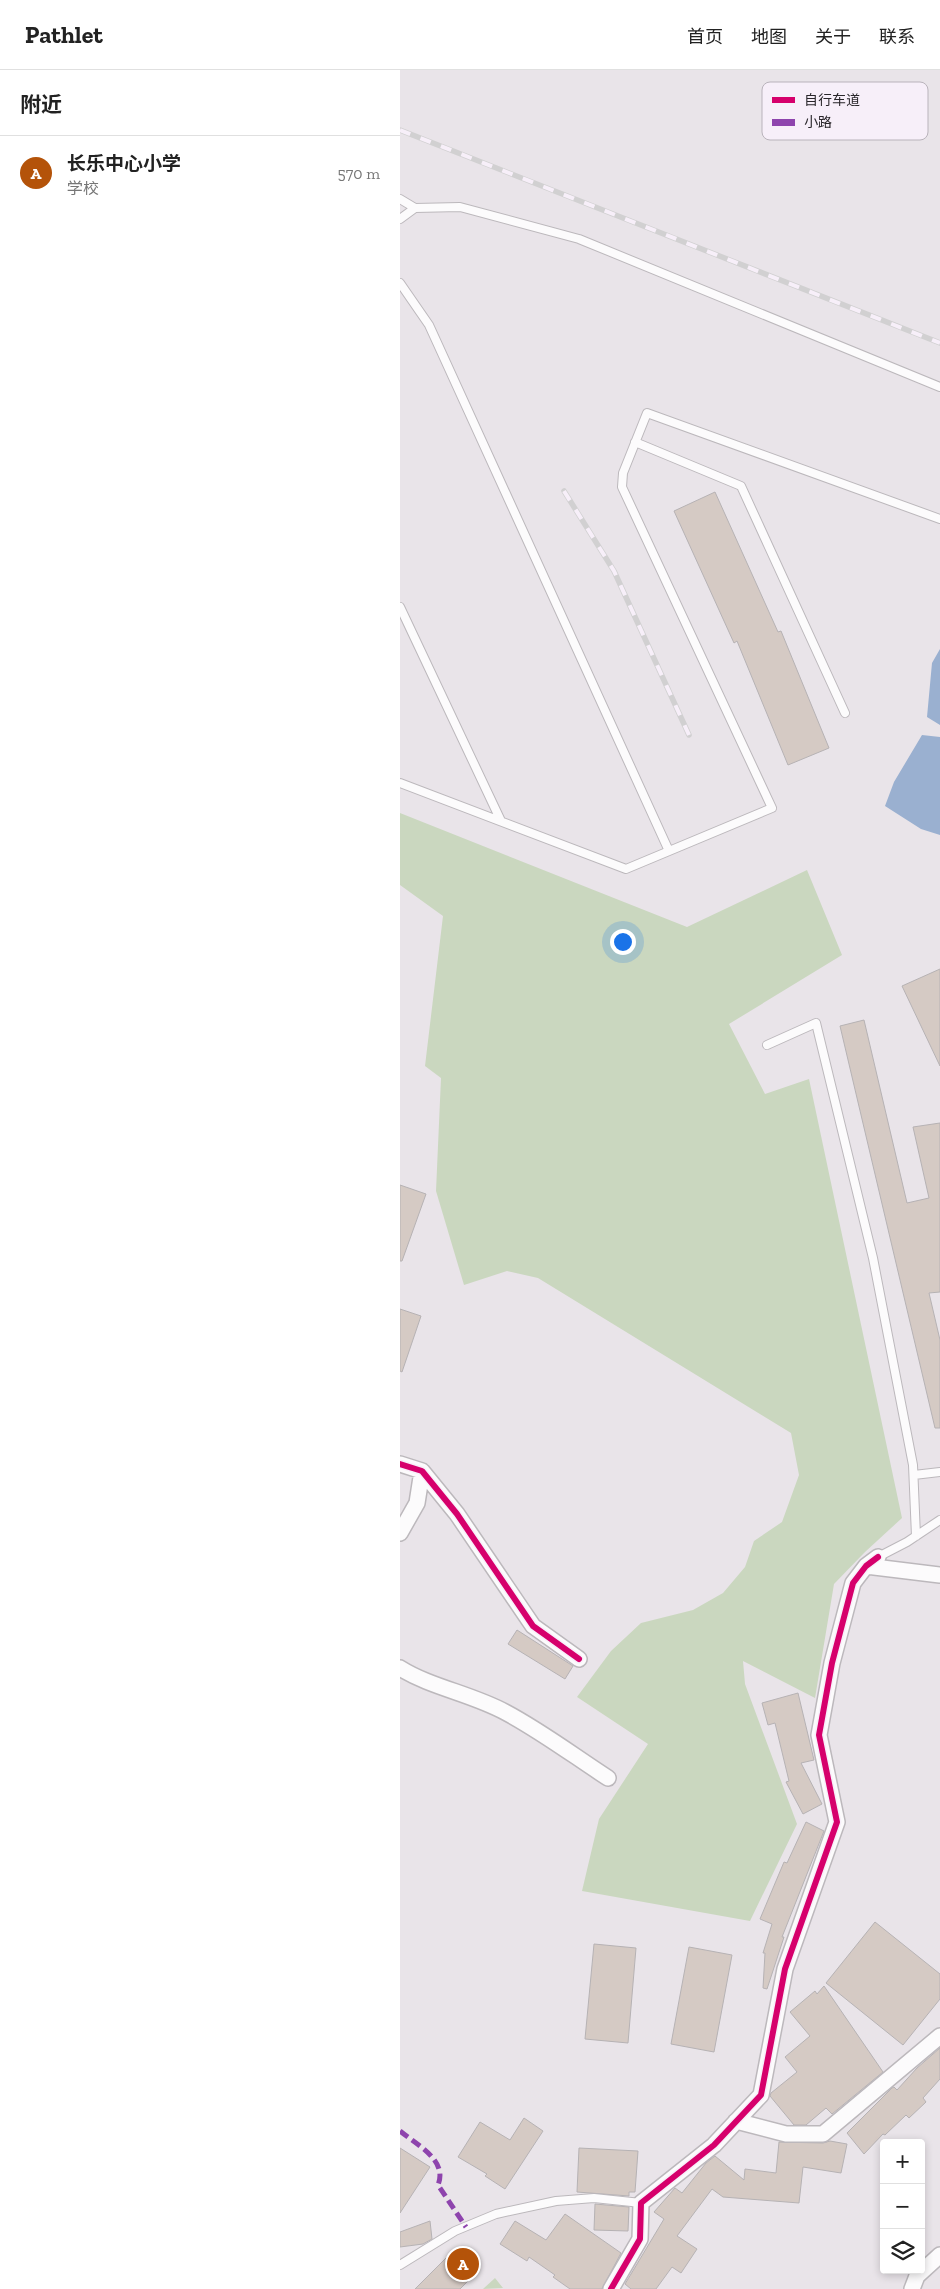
<!DOCTYPE html>
<html lang="zh">
<head>
<meta charset="utf-8">
<style>
  body { margin:0; font-family:"Zilla Slab","Noto Sans SC",serif; background:#f6f6f6; color:#222 }
  .controls { position:absolute; right:15px; bottom:15px; display:grid; overflow:hidden; border-radius:5px; box-shadow:0 2px 8px #0003 }
  .controls button { width:45px; height:45px; display:grid; place-items:center; padding:0; border:0; border-bottom:1px solid #e0e0e0; background:#fff; color:#222; font:25px sans-serif }
  .you { position:absolute; left:222px; top:871px; width:18px; height:18px; margin:-12px; border:4px solid #fff; border-radius:50%; background:#1a73e8; box-shadow:0 0 0 8px #1a73e833 }
  .badge { display:grid; place-items:center; width:32px; height:32px; border-radius:50%; background:#b45309; color:#fff; font-size:16px; font-weight:700 }
  .pin { position:absolute; translate:-50% -50%; border:2px solid #fff; box-shadow:0 1px 5px #0006 }
  .list { margin:0; padding:0; list-style:none }
  h2 { display:flex; justify-content:space-between; align-items:center; height:65px; margin:0; padding:0 20px; font-size:21px }
  h2 small { font-size:16px; font-weight:400; color:#767676 }
  .list li { display:grid; grid-template-columns:32px 1fr auto; gap:15px; align-items:center; box-sizing:border-box; height:75px; padding:0 20px; border-top:1px solid #e0e0e0 }
  .list b { display:block; font-size:19px; white-space:nowrap }
  .list p { margin:0; font-size:16px; white-space:nowrap; color:#767676 }
  .list em { font-size:16px; font-style:normal; color:#767676 }
  .icon { flex:none; width:28px; height:28px; fill:none; stroke:currentColor; stroke-width:2; stroke-linecap:round; stroke-linejoin:round }
  .map { position:relative; flex:none; width:540px; height:2219px; overflow:hidden }
  header { display:flex; align-items:center; gap:30px; box-sizing:border-box; height:70px; padding:0 25px; background:#fff; border-bottom:1px solid #e0e0e0 }
  header strong { font-size:24px }
  nav { display:flex; gap:28px; margin-inline-start:auto; font-size:18px }
  main { display:flex }
  aside { flex:1; background:#fff }
  .map>svg:first-child { display:block }
  .green { fill:#cad7bf }
  .water { fill:#9ab0d0 }
  .building { fill:#d5cac4; stroke:#b6b2b4 }
  .lines { fill:none; stroke-linecap:round; stroke-linejoin:round }
  .lane-casing { stroke:#bcb8bc; stroke-width:10 }
  .street-casing { stroke:#bcb8bc; stroke-width:18 }
  .lane { stroke:#fcfbfc; stroke-width:8 }
  .street { stroke:#fcfbfc; stroke-width:15 }
  .rail-casing { stroke:#d1d0d1; stroke-width:5.5 }
  .rail { stroke:#f7eff9; stroke-width:4; stroke-dasharray:11; stroke-linecap:butt }
  .quiet { stroke:#8e44ad; stroke-width:5; stroke-dasharray:10 5; stroke-linecap:butt }
  .cycleway-casing { stroke:#f7eff9; stroke-width:9 }
  .cycleway { stroke:#d6006c; stroke-width:6 }
  .key { fill:#f7eff9; stroke:#b9b3bb; stroke-width:1 }
  .key-label { font-size:14px; fill:#29262a }
</style>
</head>
<body>
<header>
<strong>Pathlet</strong>
<nav><a>首页</a><a>地图</a><a>关于</a><a>联系</a></nav>
</header>
<main>
<aside>
<h2>附近<small></small></h2>
<ul class="list">
<li><span class="badge">A</span><div><b>长乐中心小学</b><p>学校</p></div><em>570 m</em></li>
</ul>
</aside>
<div class="map">
<svg width="540" height="2219" viewBox="0 0 540 2219">
  <rect width="100%" height="100%" fill="#e9e4e9"/>
  <path class="green" d="M0 743 287 857 407 800 442 885 329 954 365 1024 409 1009 502 1448 465 1482 434 1514 415 1628 343 1591 345 1614 397 1754 350 1851 182 1821 199 1749 248 1674 177 1627 211 1581 241 1553 293 1540 323 1523 345 1497 354 1471 382 1452 399 1405 391 1363 138 1208 107 1201 64 1215 36 1121 41 1008 25 996 43 846 0 815Z
    M95 2208 103 2218 83 2219Z"/>
  <path class="water" d="M540 579V655L527 647 532 593Z
    M522 665 540 667V765L521 759 485 736 494 712Z"/>
  <path class="building" d="M315 422 378 562 381 561 429 678 388 695 337 571 334 573 274 441Z
    M540 899V996L502 916Z
    M464 950 507 1133 529 1128 513 1057 540 1053V1222L529 1223 540 1270V1358H535L440 956Z
    M0 1115 26 1124 2 1191H0Z
    M0 1239 21 1246 2 1302 0 1301Z
    M117 1560 173 1596 165 1609 108 1574Z
    M398 1623 414 1690 401 1693 422 1734 403 1744 386 1712 389 1711 375 1653 368 1655 362 1633Z
    M406 1752 424 1761 382 1867H384L367 1919 363 1918 365 1883H363L372 1854 360 1849 384 1792 387 1793Z
    M475 1852 540 1904V1929L503 1975 426 1913Z
    M194 1874 236 1878 228 1973 185 1969Z
    M289 1877 332 1885 314 1982 271 1974Z
    M424 1916 483 2002 432 2044 426 2038 406 2055H394L370 2026 371 2023 397 2002 385 1987 410 1966 390 1942 415 1921 417 1924Z
    M540 1978V2009L523 2028 526 2032 509 2048 506 2045 485 2065 483 2064 464 2084 447 2063 492 2018 494 2017 497 2020 517 1998Z
    M124 2048 143 2061 105 2119 85 2106 87 2104 58 2087 80 2052 110 2070Z
    M430 2071 447 2074 441 2103 403 2097 399 2133 323 2127 312 2119 277 2166 297 2179 281 2203 272 2197 256 2219H231L225 2214 264 2149 254 2142 275 2118 282 2123 306 2093 315 2086 344 2110 345 2099 376 2103 379 2072 423 2073Z
    M0 2078 30 2097 0 2143Z
    M179 2078 238 2081 235 2122H229V2126L177 2122Z
    M195 2134 229 2137 228 2161 194 2160Z
    M165 2144 221 2183 202 2219H170L153 2207 155 2205 129 2187 127 2191 100 2174 115 2151 146 2170Z
    M30 2151 32 2169 23 2174 0 2177V2162Z
    M55 2179 77 2202 60 2219H15Z"/>
  <g class="lines">
    <defs>
      <path id="lane" d="M0 129 15 138 60 137 179 169 540 317
        M0 149 15 138
        M0 213 29 255 269 781
        M235 372 341 416 445 643
        M0 537 101 751
        M0 713 226 799 372 738 222 417 223 403 247 343 540 449
        M367 975 416 953 473 1188 513 1395 516 1466
        M514 1405 540 1402
        M478 1487 507 1472 540 1450
        M0 2195 55 2161 96 2144 156 2131 194 2128 241 2133"/>
      <path id="street" d="M0 1394 22 1401 57 1444 133 1556 179 1589
        M0 1463 17 1433 22 1401
        M466 1496 540 1505
        M0 1598C30 1617 72 1624 105 1642 141 1661 174 1686 208 1708
        M336 2051 386 2064H423L540 1966
        M211 2219 240 2169 241 2133 314 2075 361 2025 385 1899 437 1752 419 1665 432 1593 453 1513 466 1496 478 1487
        M512 2219 517 2206 540 2185"/>
    </defs>
    <use href="#lane" class="lane-casing"/>
    <use href="#street" class="street-casing"/>
    <use href="#lane" class="lane"/>
    <use href="#street" class="street"/>
    <defs>
      <path id="rail" d="M0 60 540 273
        M164 421 214 501 289 665"/>
    </defs>
    <use href="#rail" class="rail-casing"/>
    <use href="#rail" class="rail"/>
    <path class="quiet" d="M0 2061C17 2075 48 2090 38 2115L66 2157"/>
    <defs>
      <path id="cycleway" d="M0 1394 22 1401 57 1444 133 1556 179 1589
        M211 2219 240 2169 241 2133 314 2075 361 2025 385 1899 437 1752 419 1665 432 1593 453 1513 466 1496 478 1487"/>
    </defs>
    <use href="#cycleway" class="cycleway-casing"/>
    <use href="#cycleway" class="cycleway"/>
  </g>
  <rect x="362" y="12" width="166" height="58" rx="8" class="key"/>
  <rect x="372" y="27" width="23" height="6" fill="#d6006c"/>
  <rect x="372" y="49" width="23" height="7" fill="#8e44ad"/>
  <g class="key-label">
    <text x="404" y="35">自行车道</text>
    <text x="404" y="57">小路</text>
  </g>
</svg>
<div class="controls">
<button>+</button>
<button>−</button>
<button><svg class="icon" aria-label="layers" viewBox="0 0 24 24"><path d="M12 4l9 5-9 5-9-5zM3 14l9 5 9-5"/></svg></button>
</div>
<div class="you"></div>
<div class="pin badge" style="left:63px;top:2194px">A</div>
</div>
</main>
</body>
</html>
